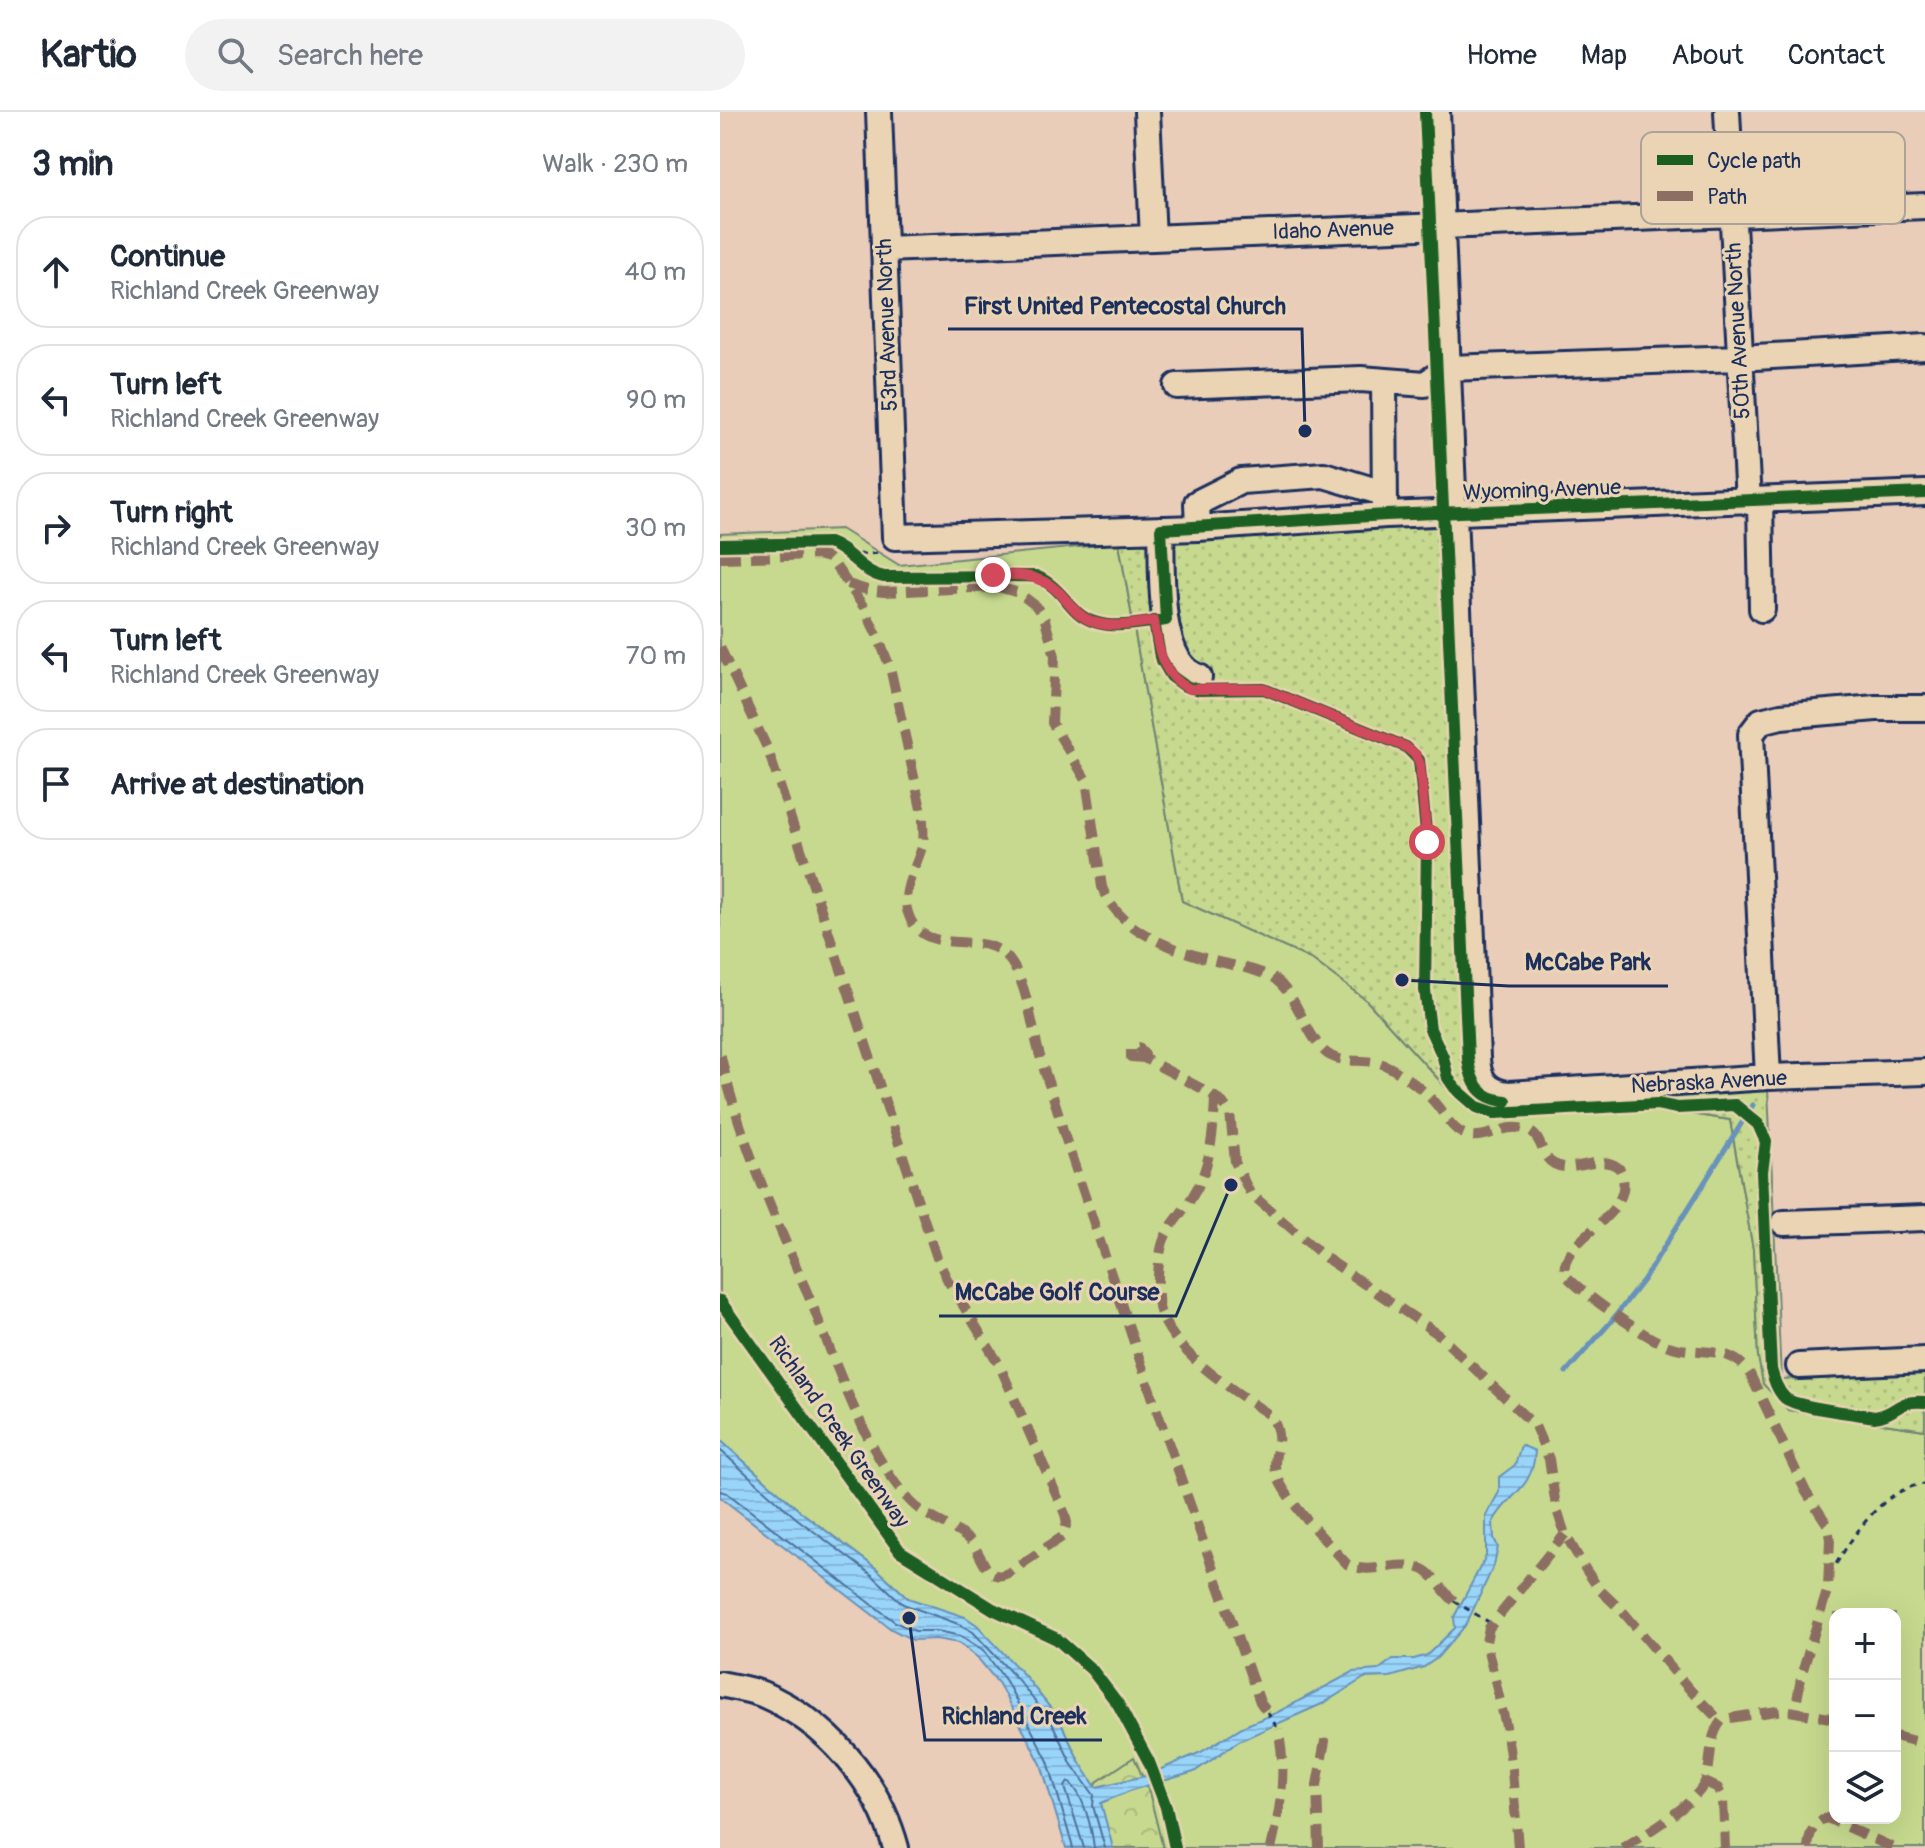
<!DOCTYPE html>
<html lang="en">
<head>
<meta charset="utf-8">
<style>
  body { margin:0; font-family:Pangolin,sans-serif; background:#f2f2f3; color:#1f2937 }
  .controls { position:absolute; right:24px; bottom:24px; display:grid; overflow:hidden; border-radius:16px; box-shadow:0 8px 32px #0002 }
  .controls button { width:72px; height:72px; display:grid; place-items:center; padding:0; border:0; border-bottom:2px solid #e0e1e3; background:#fff; color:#1f2937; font:40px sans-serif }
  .stop { position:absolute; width:24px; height:24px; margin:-18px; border:6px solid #d1495b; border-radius:50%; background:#fff }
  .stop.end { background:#d1495b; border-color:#fff; box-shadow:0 2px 8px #0008 }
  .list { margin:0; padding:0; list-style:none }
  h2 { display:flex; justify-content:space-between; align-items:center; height:104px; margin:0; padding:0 32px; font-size:34px }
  h2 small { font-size:26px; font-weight:400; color:#747a83 }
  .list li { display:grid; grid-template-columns:52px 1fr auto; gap:24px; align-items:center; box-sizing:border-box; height:112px; margin:0 16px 16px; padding:0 16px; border:2px solid #e0e1e3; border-radius:32px }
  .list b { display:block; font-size:30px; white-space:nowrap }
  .list p { margin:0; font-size:26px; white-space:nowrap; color:#747a83 }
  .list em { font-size:26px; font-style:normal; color:#747a83 }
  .icon { flex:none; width:44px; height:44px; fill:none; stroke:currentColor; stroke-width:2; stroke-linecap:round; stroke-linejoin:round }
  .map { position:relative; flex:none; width:1205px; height:1736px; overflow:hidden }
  header { display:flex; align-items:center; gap:48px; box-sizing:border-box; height:112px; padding:0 40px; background:#fff; border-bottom:2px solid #e0e1e3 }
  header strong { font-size:38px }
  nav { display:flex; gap:44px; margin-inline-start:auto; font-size:28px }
  .search { width:560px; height:72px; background:#f2f2f3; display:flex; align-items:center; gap:20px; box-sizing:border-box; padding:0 28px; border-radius:44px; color:#747a83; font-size:30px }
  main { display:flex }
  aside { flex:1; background:#fff }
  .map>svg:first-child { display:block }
  .grass { fill:#c7d98e; stroke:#718476; stroke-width:2; fill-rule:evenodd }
  .forest { fill:url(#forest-crowns); stroke:#718476; stroke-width:2 }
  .park { fill:url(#park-dots); stroke:#718476; stroke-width:2 }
  .water { fill:url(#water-rules); stroke:#6792bb; stroke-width:2 }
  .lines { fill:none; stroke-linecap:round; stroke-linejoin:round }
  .shore { stroke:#4d719c; stroke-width:2 }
  .stream { stroke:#6792bb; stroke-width:5 }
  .minor-casing { stroke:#1b2f5e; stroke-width:30 }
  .path { stroke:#1b2f5e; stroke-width:3; stroke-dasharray:6 6; stroke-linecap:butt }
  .minor { stroke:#ead4b3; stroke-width:24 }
  .quiet { stroke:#8d6e63; stroke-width:10; stroke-dasharray:20 10; stroke-linecap:butt }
  .cycleway-casing { stroke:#ead4b3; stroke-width:17 }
  .cycleway { stroke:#1b5e20; stroke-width:12 }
  .route { stroke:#d1495b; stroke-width:10 }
  .labels { text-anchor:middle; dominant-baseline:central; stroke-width:6; stroke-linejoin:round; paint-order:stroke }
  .street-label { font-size:22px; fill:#1b2f5e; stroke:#ead4b3 }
  .key { fill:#ead4b3; stroke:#aca29a; stroke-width:2 }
  .key-label { font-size:22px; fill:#1b2f5e }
  .leader { fill:none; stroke:#1b2f5e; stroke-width:3 }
  .callout-dot { fill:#1b2f5e; stroke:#ead4b3; stroke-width:3 }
  .callout-label { font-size:24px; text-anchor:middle; font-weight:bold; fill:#1b2f5e; stroke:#ead4b3; stroke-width:6; stroke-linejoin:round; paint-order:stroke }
</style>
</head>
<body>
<header>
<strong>Kartio</strong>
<div class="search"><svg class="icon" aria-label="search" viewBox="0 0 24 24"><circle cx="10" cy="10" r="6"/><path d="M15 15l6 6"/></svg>Search here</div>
<nav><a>Home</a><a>Map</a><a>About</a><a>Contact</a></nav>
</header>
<main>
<aside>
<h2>3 min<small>Walk · 230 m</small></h2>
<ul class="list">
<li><svg class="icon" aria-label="ahead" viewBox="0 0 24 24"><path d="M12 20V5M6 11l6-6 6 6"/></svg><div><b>Continue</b><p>Richland Creek Greenway</p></div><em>40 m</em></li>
<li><svg class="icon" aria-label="left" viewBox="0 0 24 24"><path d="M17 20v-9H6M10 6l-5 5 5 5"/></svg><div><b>Turn left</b><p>Richland Creek Greenway</p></div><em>90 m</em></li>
<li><svg class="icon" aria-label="right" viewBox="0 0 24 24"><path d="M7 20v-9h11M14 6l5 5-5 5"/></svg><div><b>Turn right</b><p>Richland Creek Greenway</p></div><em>30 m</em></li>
<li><svg class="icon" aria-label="left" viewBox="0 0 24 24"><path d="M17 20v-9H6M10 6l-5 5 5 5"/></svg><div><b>Turn left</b><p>Richland Creek Greenway</p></div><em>70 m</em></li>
<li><svg class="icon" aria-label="arrive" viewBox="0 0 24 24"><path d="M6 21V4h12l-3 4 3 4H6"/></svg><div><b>Arrive at destination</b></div></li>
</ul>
</aside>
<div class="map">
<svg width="1205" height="1736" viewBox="0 0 1205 1736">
  <defs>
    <pattern id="forest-crowns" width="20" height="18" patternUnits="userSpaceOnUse" patternTransform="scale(2)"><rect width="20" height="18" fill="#c7d98e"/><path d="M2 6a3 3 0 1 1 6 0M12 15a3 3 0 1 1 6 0" fill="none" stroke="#aabb7d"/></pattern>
    <pattern id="park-dots" width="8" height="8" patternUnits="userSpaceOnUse" patternTransform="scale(2)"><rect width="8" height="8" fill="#c7d98e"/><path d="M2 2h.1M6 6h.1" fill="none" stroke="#aabb7d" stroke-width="1.8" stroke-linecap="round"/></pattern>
    <pattern id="water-rules" width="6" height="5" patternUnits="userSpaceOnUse" patternTransform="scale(2)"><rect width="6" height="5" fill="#99d4f9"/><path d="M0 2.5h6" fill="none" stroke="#83b6d8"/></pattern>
  </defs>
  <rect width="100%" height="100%" fill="#e9cdb9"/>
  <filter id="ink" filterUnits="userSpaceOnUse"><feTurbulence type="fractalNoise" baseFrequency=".0125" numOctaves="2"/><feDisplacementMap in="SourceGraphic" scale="16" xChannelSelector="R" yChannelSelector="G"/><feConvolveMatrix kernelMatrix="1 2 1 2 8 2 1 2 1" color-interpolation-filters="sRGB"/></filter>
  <g filter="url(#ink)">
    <path class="grass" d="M121 417 179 453 399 431 462 789 593 848 646 888 731 981 754 1000 798 1005 923 995 1010 1008 1033 1137 1038 1245 1068 1298 1205 1318V1736H384L359 1649 339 1607 304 1563 188 1486 157 1457 81 1400 0 1328V422ZM1115 1502H1175V1706H1115Z"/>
    <path class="forest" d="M414 1645 429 1680 443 1736H357L377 1670Z"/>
    <path class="park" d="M722 412 754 973 1048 977 1061 1267 1205 1261V1318L1068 1298 1043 1272 1038 1245 1033 1137 1010 1008 923 995 798 1005 754 1000 731 981 646 888 593 848 462 789 399 431Z"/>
    <path class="water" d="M0 1328 81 1400 157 1457 188 1486 245 1505 257 1513 304 1563 339 1607 359 1649 376 1675 425 1664 481 1640 522 1615 558 1600 633 1560 658 1558 673 1547H694L707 1543 735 1516 734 1505 766 1444V1404L779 1380V1365L795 1353 801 1333 815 1339C813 1379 788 1381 773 1410L774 1426 778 1435 774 1453 746 1513 717 1546 704 1555 670 1565 644 1566 604 1591 519 1629 474 1660 412 1678 381 1691 393 1736H346L321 1652 279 1572 257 1545 239 1531 216 1527 193 1528 171 1517 0 1385Z"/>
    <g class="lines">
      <path class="shore" d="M0 1338 76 1406 152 1463 183 1492 241 1513 253 1520 298 1568 332 1611 352 1653 374 1683 373 1694 385 1736
        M0 1379 7 1381 175 1510 195 1519H217L241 1524 263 1538 286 1569 328 1649 353 1736
        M364 1736 345 1675 348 1670C363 1679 372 1717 374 1736"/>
      <path class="stream" d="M846 1260 889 1212 924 1167 1033 993"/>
      <defs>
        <path id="minor" d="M159 0 175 425 478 416 666 403 1205 381
          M427 0 433 126
          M717 0 757 946C758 967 766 979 788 982L1048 965 1205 960
          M1007 0 1028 390
          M165 137 1205 94
          M664 270 665 396
          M457 274 641 267 705 272 728 256 1019 246 1205 235
          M1040 389 1042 497
          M478 416 477 391 521 369 604 363 663 381
          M441 417C443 455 435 551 479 565
          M1048 965 1031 622 1041 609 1061 604 1156 596H1205
          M1064 1111 1205 1106
          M1079 1254 1205 1248
          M0 1572C14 1575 29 1577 42 1582 107 1610 158 1669 176 1736"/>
      </defs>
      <use href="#minor" class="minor-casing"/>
      <path class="path" d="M127 443 163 441
        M707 732 727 731
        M1110 1462C1131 1427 1161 1376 1205 1372
        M734 1489 772 1512
        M547 1600 558 1617"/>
      <use href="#minor" class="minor"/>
      <path class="quiet" d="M0 446 97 443 108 446 115 453 143 494 158 525 170 555 203 706C203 714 204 723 203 731 198 753 180 778 188 801 202 846 258 819 283 841 307 862 311 914 320 944 327 970 337 992 343 1019L436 1296 540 1590 547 1600
        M128 472 147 478 164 480 278 475 299 481 316 494 325 508 335 544 332 611 366 668 382 775C399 820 452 837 495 849 515 854 537 857 555 867 578 885 584 918 603 938 618 955 648 944 667 954 683 962 703 977 715 991 724 1001 731 1017 744 1022 762 1030 780 1014 798 1016 826 1019 817 1043 834 1052 855 1063 880 1040 899 1056 924 1102 837 1125 845 1162 857 1178 926 1226 946 1233 976 1245 1010 1230 1030 1262L1086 1380 1107 1412 1110 1427 1108 1476 1082 1561 1075 1599
        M0 535 48 638 217 1146 228 1169 279 1252 345 1402 347 1411 342 1425 288 1461C264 1473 263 1439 248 1427 232 1413 208 1407 192 1391 149 1348 117 1254 94 1197 59 1113 19 1029 0 940
        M424 946 411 945V936L419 935 425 942 424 946 490 981 503 991 510 1001 515 1050 530 1081 606 1146 718 1222 815 1314 829 1347 836 1395 845 1422 866 1458 879 1477 904 1501 971 1579 1000 1609
        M495 984C494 1016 491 1053 475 1080 467 1095 455 1107 447 1121 440 1133 439 1149 438 1163 438 1174 437 1188 440 1199 454 1242 515 1279 551 1304 568 1332 549 1340 557 1363 565 1388 608 1431 627 1452 651 1465 678 1446 702 1457 715 1463 723 1480 734 1489
        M1175 1624 1205 1632
        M985 1670 998 1676 1003 1688 1005 1736
        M551 1736C561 1695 567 1659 558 1617
        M599 1736 597 1673 605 1629 604 1619
        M798 1736 792 1658 786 1614 766 1530 769 1516 845 1422
        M903 1736C923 1723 980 1690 986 1667 993 1646 987 1625 1003 1607L1064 1598 1115 1607
        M1088 1736C1089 1723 1093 1709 1107 1706L1174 1736"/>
      <defs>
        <path id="cycleway" d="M705 0 748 947C751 971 760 987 786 989
          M0 433 109 431C130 438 141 461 164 465L316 464C333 471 342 484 354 497 377 522 416 512 446 508L441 417 666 403 1205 381
          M434 509 440 545 451 564 465 574 480 578 544 577 686 635 699 648 707 730 705 878 710 917 723 945 728 966 735 976 757 995 775 1001 937 992 957 996 1015 993 1038 1012 1046 1030 1042 1060 1051 1257C1054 1268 1057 1278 1065 1286 1077 1296 1135 1301 1154 1305 1177 1303 1176 1287 1205 1290
          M0 1189 180 1439 273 1497 337 1527 372 1558 398 1592 429 1650 446 1695 455 1736"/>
      </defs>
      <use href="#cycleway" class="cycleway-casing"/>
      <use href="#cycleway" class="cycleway"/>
    </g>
  </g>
  <g class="lines" filter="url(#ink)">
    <path class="route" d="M273 463C305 462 326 463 347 489 354 497 360 505 371 509 391 517 414 512 434 509 438 537 442 564 470 577H544L686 635 696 643 700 652 707 730"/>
  </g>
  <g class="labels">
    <g class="street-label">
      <text transform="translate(613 118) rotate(-2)">Idaho Avenue</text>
      <text transform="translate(167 213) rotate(-92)">53rd Avenue North</text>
      <text transform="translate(1018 219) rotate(-93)">50th Avenue North</text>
      <text transform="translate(822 378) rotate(-2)">Wyoming Avenue</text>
      <text transform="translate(989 970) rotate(-3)">Nebraska Avenue</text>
      <text transform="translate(119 1320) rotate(55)">Richland Creek Greenway</text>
    </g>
  </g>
  <rect x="921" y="20" width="264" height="92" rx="12" class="key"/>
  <rect x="937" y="43" width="36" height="10" fill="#1b5e20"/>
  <rect x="937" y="79" width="36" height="10" fill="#8d6e63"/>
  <g class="key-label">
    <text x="987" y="56">Cycle path</text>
    <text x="987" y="92">Path</text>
  </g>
  <path class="leader" d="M585 319L582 217H228M682 868L789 874H948M511 1073L456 1204H219M189 1506L205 1628H382"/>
  <g class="callout-dot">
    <circle cx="585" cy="319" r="8"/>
    <circle cx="682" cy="868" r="8"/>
    <circle cx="511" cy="1073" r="8"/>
    <circle cx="189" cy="1506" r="8"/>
  </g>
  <g class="callout-label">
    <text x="405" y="202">First United Pentecostal Church</text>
    <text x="868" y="858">McCabe Park</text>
    <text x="337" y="1188">McCabe Golf Course</text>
    <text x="294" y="1612">Richland Creek</text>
  </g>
</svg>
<div class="controls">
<button>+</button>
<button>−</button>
<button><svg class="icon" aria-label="layers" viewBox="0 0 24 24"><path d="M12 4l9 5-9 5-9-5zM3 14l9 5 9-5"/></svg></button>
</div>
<div class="stop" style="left:707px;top:730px"></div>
<div class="stop end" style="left:273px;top:463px"></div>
</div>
</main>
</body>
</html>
